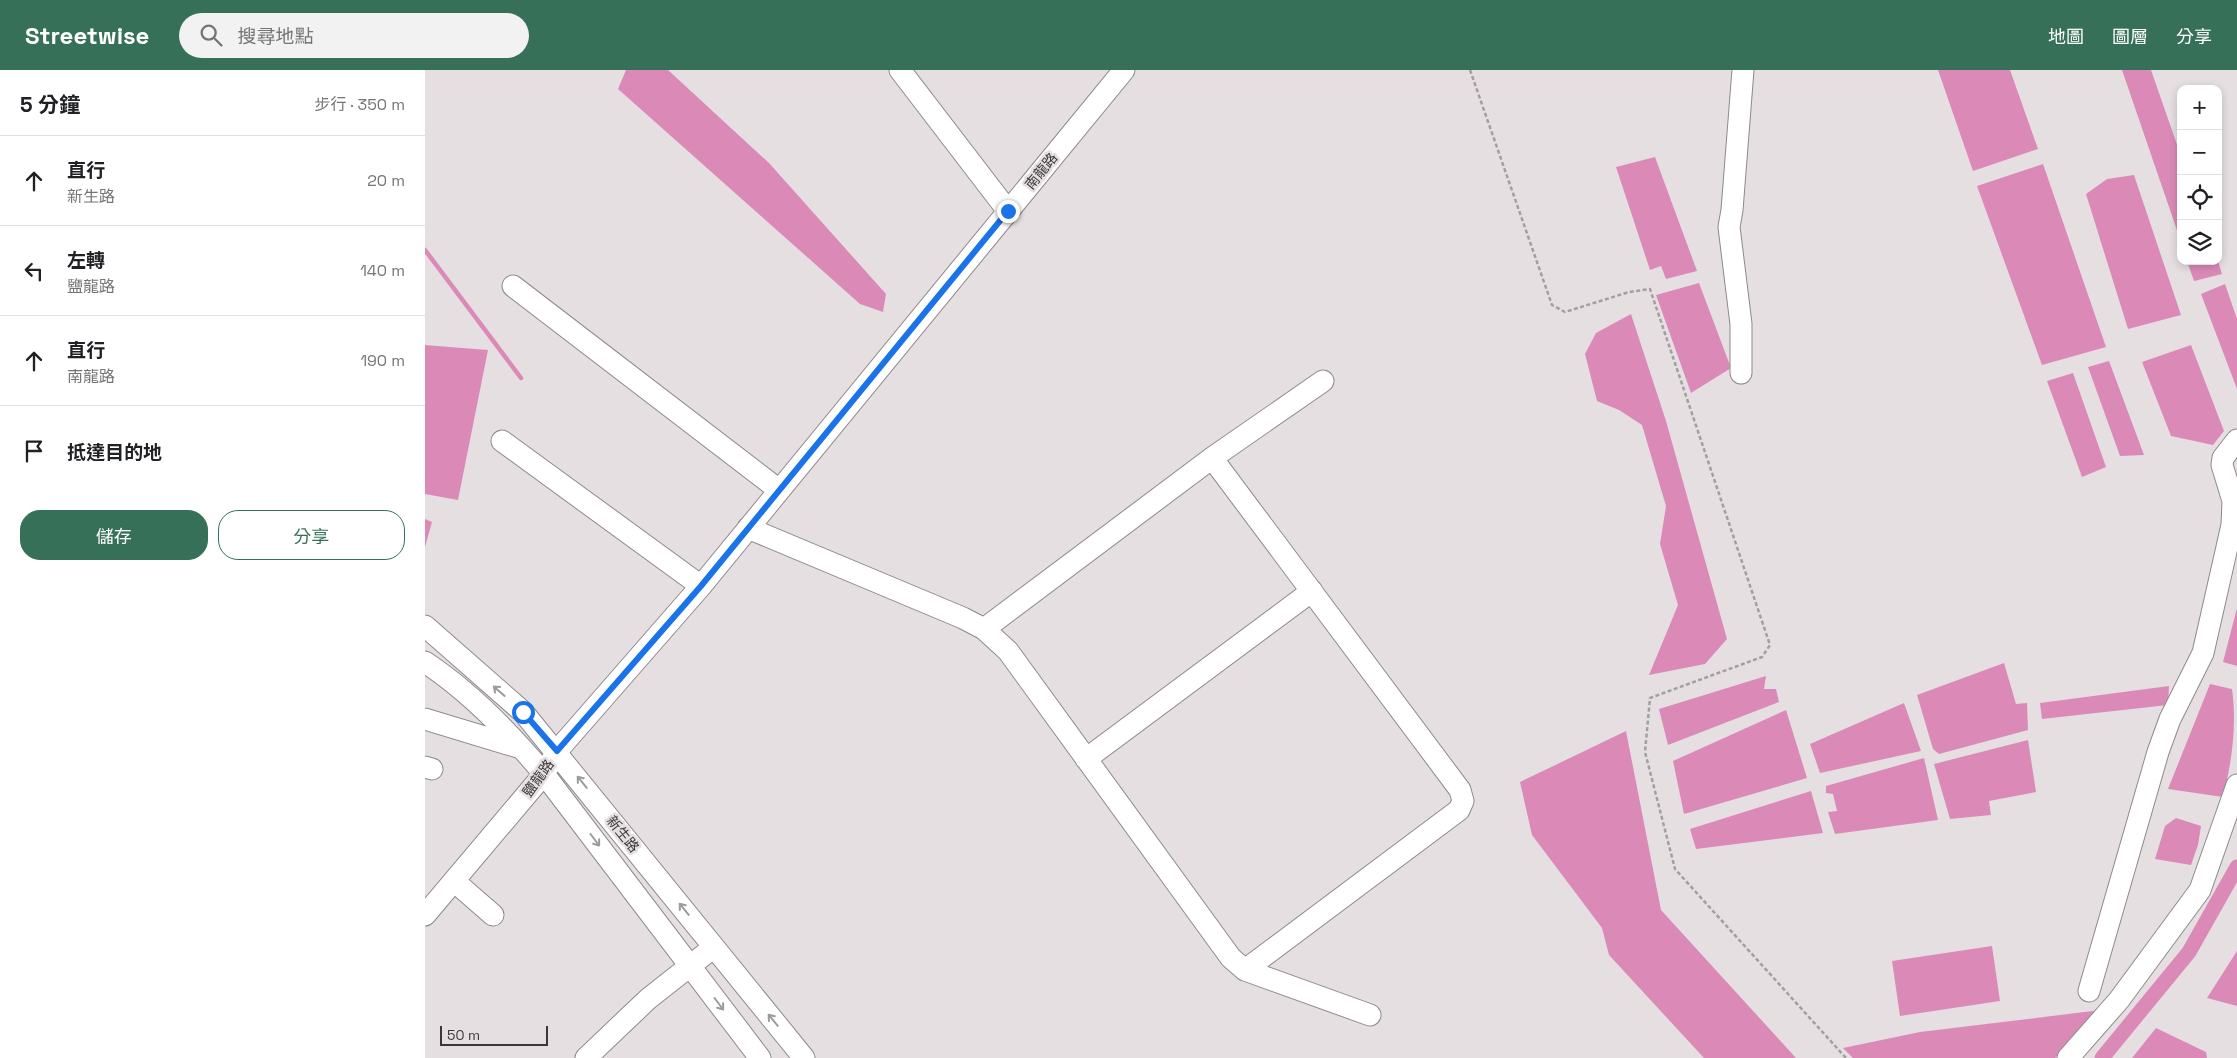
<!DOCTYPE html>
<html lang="zh-TW">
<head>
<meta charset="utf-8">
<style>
  body { margin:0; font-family:"Space Grotesk","Noto Sans TC",sans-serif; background:#f2f2f2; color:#202124 }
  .controls { position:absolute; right:15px; top:15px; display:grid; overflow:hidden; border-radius:10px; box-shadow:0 2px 8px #0003 }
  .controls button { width:45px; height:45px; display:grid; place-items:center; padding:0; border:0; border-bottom:1px solid #e0e0e0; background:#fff; color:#202124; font:25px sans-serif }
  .scale { position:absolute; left:15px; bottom:12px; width:108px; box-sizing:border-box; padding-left:5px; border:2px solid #3a3738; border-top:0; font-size:14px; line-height:18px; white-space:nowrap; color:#3a3738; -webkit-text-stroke:4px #e5dfe2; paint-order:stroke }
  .stop { position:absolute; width:15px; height:15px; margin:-11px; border:4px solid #1a73e8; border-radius:50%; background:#fff }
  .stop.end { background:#1a73e8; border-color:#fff; box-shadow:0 1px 5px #0008 }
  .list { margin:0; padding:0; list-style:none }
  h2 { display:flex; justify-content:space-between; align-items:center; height:65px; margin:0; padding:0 20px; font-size:21px }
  h2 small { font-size:16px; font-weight:400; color:#757577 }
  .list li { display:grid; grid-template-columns:32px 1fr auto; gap:15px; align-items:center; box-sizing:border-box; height:90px; padding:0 20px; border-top:1px solid #e0e0e0 }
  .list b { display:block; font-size:19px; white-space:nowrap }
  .list p { margin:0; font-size:16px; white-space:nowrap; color:#757577 }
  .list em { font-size:16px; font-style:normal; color:#757577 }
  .actions { display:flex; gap:10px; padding:15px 20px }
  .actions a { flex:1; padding:11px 0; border:1px solid #377059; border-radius:20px; text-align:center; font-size:18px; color:#377059 }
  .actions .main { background:#377059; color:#fff }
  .icon { flex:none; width:28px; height:28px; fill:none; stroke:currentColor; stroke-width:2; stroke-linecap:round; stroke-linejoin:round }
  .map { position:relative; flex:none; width:1812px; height:988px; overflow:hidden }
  header { display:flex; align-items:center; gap:30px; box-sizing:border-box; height:70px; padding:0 25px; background:#377059; color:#fff }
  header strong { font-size:24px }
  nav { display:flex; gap:28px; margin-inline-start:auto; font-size:18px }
  .search { width:350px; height:45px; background:#f2f2f2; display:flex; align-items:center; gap:12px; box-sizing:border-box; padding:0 18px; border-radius:28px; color:#757577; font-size:19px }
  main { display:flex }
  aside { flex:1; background:#fff }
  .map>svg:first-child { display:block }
  .water { fill:#db8ab8 }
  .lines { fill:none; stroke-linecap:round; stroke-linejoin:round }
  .stream { stroke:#db8ab8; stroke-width:4.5 }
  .canal { stroke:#db8ab8; stroke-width:15 }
  .minor-casing { stroke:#8f898c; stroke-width:23 }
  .path { stroke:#a39ea0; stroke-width:2.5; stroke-dasharray:4 2.5; stroke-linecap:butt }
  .minor { stroke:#fff; stroke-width:21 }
  .oneway { stroke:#9c9b9c }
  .route { stroke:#1a73e8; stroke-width:6 }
  .labels { text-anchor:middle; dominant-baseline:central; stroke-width:5; stroke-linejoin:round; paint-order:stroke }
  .street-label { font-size:14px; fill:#3a3738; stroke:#e5dfe2 }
</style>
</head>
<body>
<header>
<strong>Streetwise</strong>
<div class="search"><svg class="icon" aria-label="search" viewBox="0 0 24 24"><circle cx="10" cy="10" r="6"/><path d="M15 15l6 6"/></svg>搜尋地點</div>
<nav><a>地圖</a><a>圖層</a><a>分享</a></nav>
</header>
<main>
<aside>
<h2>5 分鐘<small>步行 · 350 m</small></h2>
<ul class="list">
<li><svg class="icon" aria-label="ahead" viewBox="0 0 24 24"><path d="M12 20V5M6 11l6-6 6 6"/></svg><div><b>直行</b><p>新生路</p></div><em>20 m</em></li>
<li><svg class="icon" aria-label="left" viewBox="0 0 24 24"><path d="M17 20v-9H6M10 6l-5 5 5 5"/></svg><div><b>左轉</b><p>鹽龍路</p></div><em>140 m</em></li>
<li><svg class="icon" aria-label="ahead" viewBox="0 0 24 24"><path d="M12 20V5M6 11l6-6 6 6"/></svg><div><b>直行</b><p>南龍路</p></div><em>190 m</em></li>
<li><svg class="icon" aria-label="arrive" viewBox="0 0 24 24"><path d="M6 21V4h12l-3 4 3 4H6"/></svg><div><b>抵達目的地</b></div></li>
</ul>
<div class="actions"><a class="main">儲存</a><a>分享</a></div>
</aside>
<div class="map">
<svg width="1812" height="988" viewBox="0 0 1812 988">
  <rect width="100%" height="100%" fill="#e5dfe2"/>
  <path class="water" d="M201 0H243L344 93 461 224 458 242 435 234 193 19Z
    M1513 0H1585L1613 79 1548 101Z
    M1697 0H1726L1756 86V172Z
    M1230 87 1272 201 1241 209 1236 196 1225 200 1191 97Z
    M1618 94 1681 277 1617 295 1552 116Z
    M1709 105 1756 245 1703 259 1661 124 1682 109Z
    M1762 191H1793L1797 204 1769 211Z
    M1274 213 1306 298 1266 323 1231 225Z
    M1800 214 1812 249V319L1776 224Z
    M1206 244 1241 351 1302 569 1280 594 1224 605 1253 535 1235 474 1241 436 1217 355 1194 340 1172 331 1160 284 1171 263Z
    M0 275 63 280 33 430 0 424Z
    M1766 275 1799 361 1788 375 1746 366 1717 292Z
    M1684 291 1719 385 1695 386 1663 297Z
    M1648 303 1681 397 1657 407 1622 311Z
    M0 449 7 452 0 477Z
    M1812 538V596L1798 592Z
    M1579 593 1591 634 1602 633 1603 660 1514 684 1508 679 1492 625Z
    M1341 606 1339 619H1351L1354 632 1243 675 1234 639Z
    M1785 614 1807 619C1812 655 1807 691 1798 727L1743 719Z
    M1744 616 1743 635 1617 649 1615 633Z
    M1479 633 1496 681 1395 703 1385 674Z
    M1361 640 1382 708 1259 744 1248 691Z
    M1201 661 1236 840 1371 988H1279L1184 885 1177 858 1107 765 1095 712Z
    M1603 670 1611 722 1564 731 1566 745 1525 749 1509 694Z
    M1499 688 1513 750 1410 764 1403 742 1412 741 1408 724 1401 723V716Z
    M1386 721 1398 763 1271 779 1265 759Z
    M1751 748 1776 756 1773 775 1766 795 1730 789 1740 756Z
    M1567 876 1575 931 1475 946 1467 891Z
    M1812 881V936L1782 928Z
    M1676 940 1630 988H1428L1418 978 1495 962Z
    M1731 958 1781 982 1782 988H1707Z"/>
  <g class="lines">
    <path class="stream" d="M0 180 96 308"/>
    <path class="canal" d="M1677 988 1764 882 1812 797"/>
    <defs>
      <path id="minor" d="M475 0 583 141
        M88 216 354 420
        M1316 303V254L1304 157 1307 140 1318 0
        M77 371 276 516
        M787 388 1035 720 1038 731 1034 740 820 900
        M323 458 538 548 559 559 583 581 806 888 820 900 945 945
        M0 556 98 642 379 988
        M559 559 787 388 898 311
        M0 592C45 622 84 662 119 704L335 988
        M0 649 96 678
        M661 689 887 521
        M0 697 7 699
        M29 811 68 845
        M0 845 119 704 132 681 276 516 699 0
        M1664 921 1733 682 1745 649 1778 583 1807 455 1808 431 1797 395 1798 388 1812 370
        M161 988 223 929 289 877
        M1643 988 1694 930 1775 820 1812 715"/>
    </defs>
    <use href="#minor" class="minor-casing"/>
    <path class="path" d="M1045 0 1127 235 1140 242 1204 222 1225 219 1345 575 1337 587 1225 628 1220 682 1250 799 1421 988"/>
    <use href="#minor" class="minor"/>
  </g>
  <defs><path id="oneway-shaft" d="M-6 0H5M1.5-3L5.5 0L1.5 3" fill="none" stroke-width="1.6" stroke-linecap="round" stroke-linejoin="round" transform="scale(1.25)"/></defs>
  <g class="oneway">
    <use href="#oneway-shaft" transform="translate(74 621) rotate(-139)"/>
    <use href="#oneway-shaft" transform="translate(157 712) rotate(-129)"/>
    <use href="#oneway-shaft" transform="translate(170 770) rotate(53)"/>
    <use href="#oneway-shaft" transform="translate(259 839) rotate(-129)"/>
    <use href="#oneway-shaft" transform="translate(294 934) rotate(53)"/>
    <use href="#oneway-shaft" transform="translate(348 950) rotate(-129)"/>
  </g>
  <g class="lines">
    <path class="route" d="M98 642 132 681 276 516 583 141"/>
  </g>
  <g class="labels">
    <g class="street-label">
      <text transform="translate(616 101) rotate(-51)">南龍路</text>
      <text transform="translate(113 708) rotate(-54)">鹽龍路</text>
      <text transform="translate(198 764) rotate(51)">新生路</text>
    </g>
  </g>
</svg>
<div class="controls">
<button>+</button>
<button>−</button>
<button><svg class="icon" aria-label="locate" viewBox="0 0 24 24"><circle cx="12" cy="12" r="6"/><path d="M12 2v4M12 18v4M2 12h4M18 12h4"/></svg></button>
<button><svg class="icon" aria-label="layers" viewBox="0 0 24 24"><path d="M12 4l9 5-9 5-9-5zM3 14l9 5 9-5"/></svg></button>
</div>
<div class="scale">50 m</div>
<div class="stop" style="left:98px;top:642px"></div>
<div class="stop end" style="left:583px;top:141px"></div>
</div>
</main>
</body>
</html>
